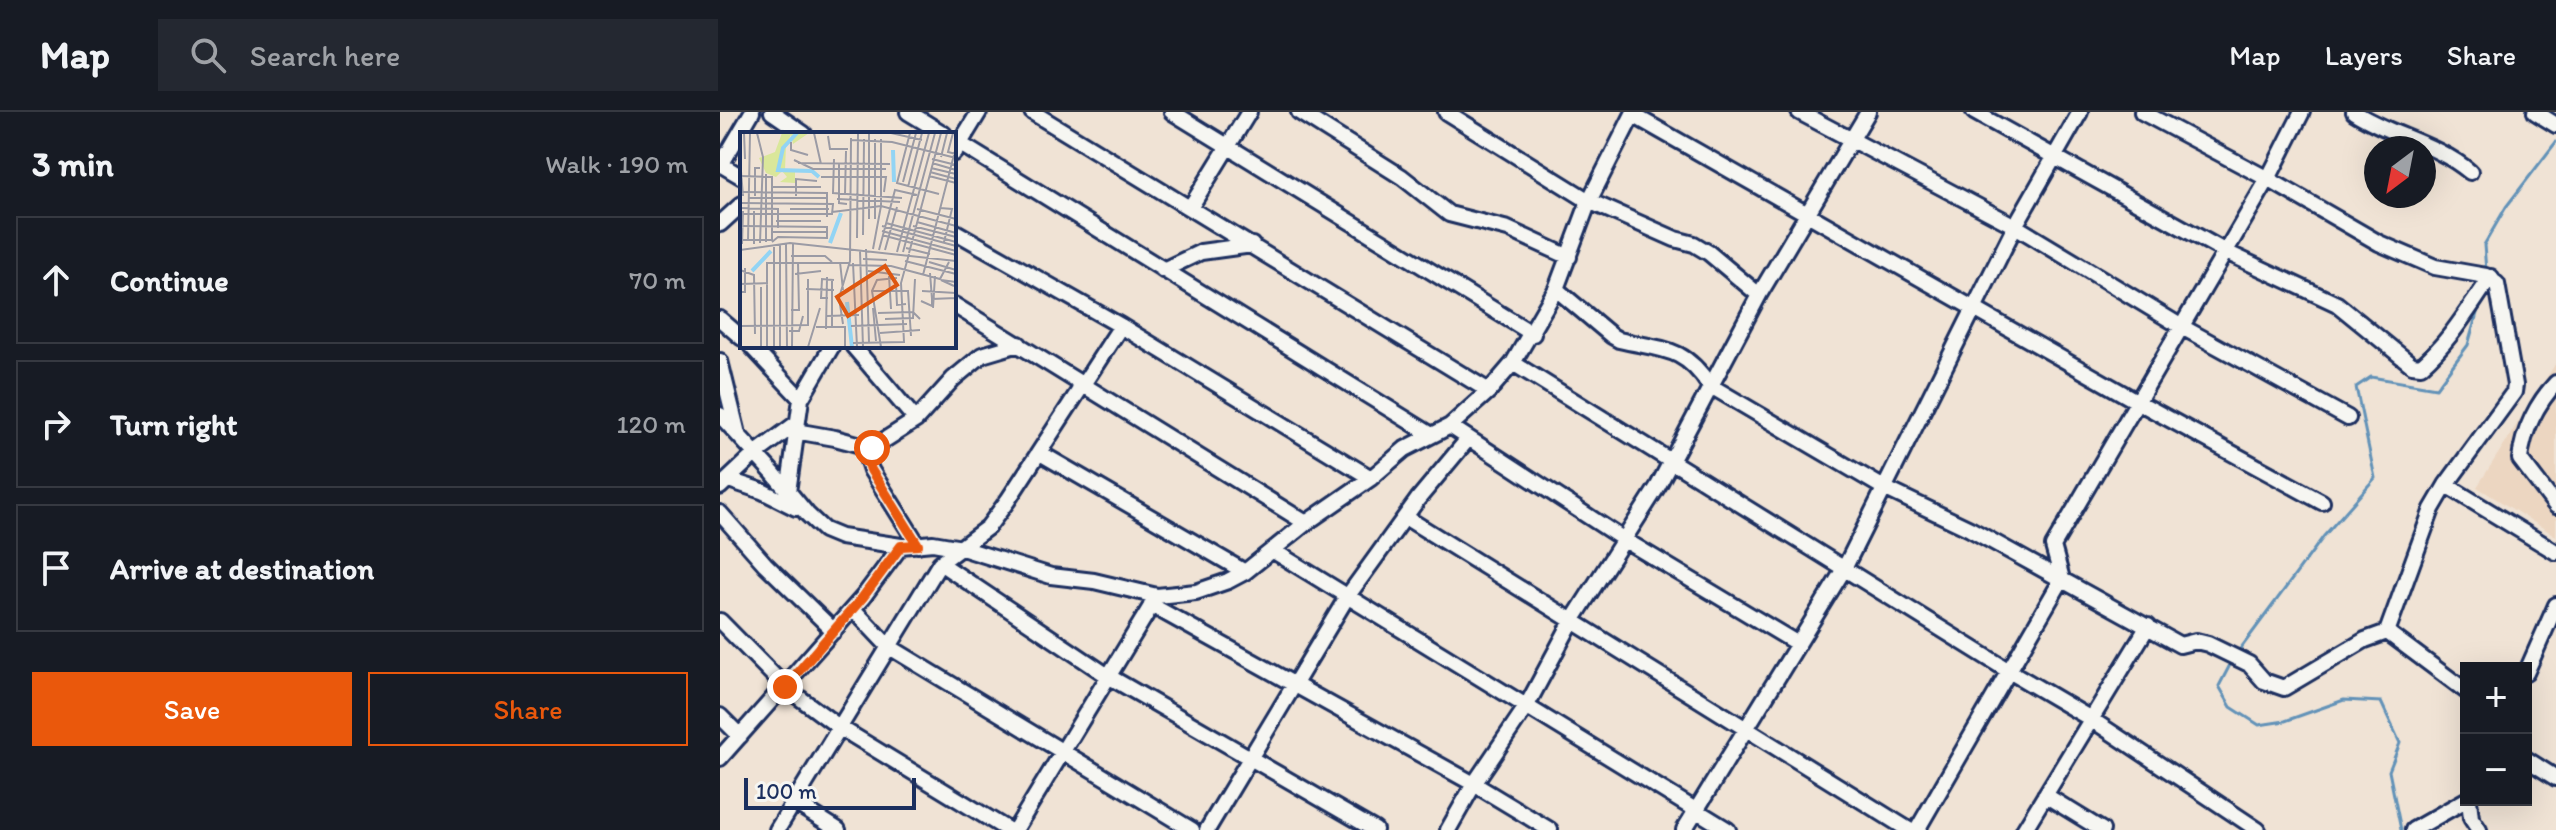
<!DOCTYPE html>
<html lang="en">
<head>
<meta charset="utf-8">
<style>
  body { margin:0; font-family:Itim,sans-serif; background:#242831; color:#f1f3f6 }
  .controls { position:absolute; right:24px; bottom:24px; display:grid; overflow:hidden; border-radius:0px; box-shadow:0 8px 32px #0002 }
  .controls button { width:72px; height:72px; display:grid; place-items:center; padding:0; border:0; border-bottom:2px solid #363941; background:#171b24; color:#f1f3f6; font:40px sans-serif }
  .compass { position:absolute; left:1644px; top:24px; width:72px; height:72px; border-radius:50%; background:#171b24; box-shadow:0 8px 32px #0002; rotate:212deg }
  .scale { position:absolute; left:24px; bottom:20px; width:172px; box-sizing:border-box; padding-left:8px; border:4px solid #1b2f5e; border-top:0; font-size:22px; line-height:28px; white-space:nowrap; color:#1b2f5e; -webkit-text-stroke:6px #f6f6f2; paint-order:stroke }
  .stop { position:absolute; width:24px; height:24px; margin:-18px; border:6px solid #ea580c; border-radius:50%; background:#fff }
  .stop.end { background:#ea580c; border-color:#fff; box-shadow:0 2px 8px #0008 }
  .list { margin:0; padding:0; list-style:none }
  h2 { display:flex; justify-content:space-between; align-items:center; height:104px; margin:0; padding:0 32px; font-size:34px }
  h2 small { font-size:26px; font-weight:400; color:#9ea1a6 }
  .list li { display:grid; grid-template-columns:52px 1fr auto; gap:24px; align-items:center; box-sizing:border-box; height:128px; margin:0 16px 16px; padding:0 16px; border:2px solid #363941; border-radius:0px }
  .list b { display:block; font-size:30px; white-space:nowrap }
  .list em { font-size:26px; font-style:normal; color:#9ea1a6 }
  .actions { display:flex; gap:16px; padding:24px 32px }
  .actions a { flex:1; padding:18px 0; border:2px solid #ea580c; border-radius:0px; text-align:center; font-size:28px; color:#ea580c }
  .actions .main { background:#ea580c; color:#fff }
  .icon { flex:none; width:44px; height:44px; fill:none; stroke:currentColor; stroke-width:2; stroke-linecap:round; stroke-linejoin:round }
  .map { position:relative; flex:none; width:1836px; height:718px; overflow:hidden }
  header { display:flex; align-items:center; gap:48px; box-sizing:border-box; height:112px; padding:0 40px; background:#171b24; border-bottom:2px solid #363941 }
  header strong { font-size:38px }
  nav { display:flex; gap:44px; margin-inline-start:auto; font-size:28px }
  .search { width:560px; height:72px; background:#242831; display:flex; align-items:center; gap:20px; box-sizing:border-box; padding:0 28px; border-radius:0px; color:#9ea1a6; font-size:30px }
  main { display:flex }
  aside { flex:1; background:#171b24 }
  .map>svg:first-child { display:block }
  .built { fill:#ecd6c1 }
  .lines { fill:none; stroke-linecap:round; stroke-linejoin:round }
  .stream { stroke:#6292b8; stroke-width:3 }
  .street-casing { stroke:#1b2f5e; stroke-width:20 }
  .street { stroke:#f6f6f2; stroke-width:14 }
  .route { stroke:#ea580c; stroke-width:10 }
  .inset-river { fill:none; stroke:#92d4f4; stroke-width:4 }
  .inset-road { fill:none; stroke:#9b9ba5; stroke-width:2 }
  .view { fill:#de5710; fill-opacity:0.15; stroke:#de5710; stroke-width:4 }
  .inset-edge { fill:none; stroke:#1b2f5e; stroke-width:4 }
</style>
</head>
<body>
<header>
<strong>Map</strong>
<div class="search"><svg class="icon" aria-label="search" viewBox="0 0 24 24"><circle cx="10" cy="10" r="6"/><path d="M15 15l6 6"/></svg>Search here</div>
<nav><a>Map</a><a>Layers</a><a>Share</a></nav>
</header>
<main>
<aside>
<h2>3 min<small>Walk · 190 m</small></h2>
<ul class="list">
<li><svg class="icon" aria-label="ahead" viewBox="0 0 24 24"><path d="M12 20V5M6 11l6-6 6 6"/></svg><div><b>Continue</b></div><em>70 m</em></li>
<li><svg class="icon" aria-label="right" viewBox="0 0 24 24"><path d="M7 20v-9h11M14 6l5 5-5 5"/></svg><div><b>Turn right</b></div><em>120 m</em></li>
<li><svg class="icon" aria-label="arrive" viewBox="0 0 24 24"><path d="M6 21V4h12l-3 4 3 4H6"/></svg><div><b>Arrive at destination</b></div></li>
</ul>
<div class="actions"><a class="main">Save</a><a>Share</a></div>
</aside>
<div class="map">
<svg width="1836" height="718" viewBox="0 0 1836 718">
  <rect width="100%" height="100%" fill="#f0e3d5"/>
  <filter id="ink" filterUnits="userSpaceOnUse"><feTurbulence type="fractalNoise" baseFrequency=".0125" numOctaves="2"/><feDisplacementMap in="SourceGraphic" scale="16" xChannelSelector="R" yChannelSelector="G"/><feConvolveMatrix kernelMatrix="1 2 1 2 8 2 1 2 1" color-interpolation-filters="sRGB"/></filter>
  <g filter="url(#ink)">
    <path class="built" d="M1836 251V424L1757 375Z"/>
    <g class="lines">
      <path class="stream" d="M1766 159 1764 133 1786 95 1836 30
        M1518 540 1604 424 1655 366 1636 275 1651 265 1716 276 1748 233 1759 194
        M1512 549 1499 574 1511 595 1539 613 1565 609 1624 588 1661 590 1680 631 1669 659 1681 718"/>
      <defs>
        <path id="street" d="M52 0 84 22
          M188 0 224 22
          M312 0 769 279
          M452 0 813 222
          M579 0 682 65 729 102 788 117 849 145
          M726 0 869 89 955 127 974 132 989 141 1039 183
          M1079 0 1295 114 1462 215 1628 306
          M1254 0 1506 140 1617 192 1692 253 1701 254C1731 228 1748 197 1771 165
          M1422 0 1548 67 1659 131 1715 155 1766 164 1777 172 1795 273 1794 280 1726 373 1712 397 1667 520 1746 579
          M1634 0C1671 24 1716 31 1750 60
          M1815 0 1836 13
          M913 3 1418 290 1602 390
          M234 28 710 322
          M234 41 259 0
          M0 52 22 65
          M1 53 32 0
          M470 96 529 0
          M0 112 22 92
          M234 119 401 214 651 366
          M443 158 481 140 532 133
          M836 177 892 224 899 228C942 238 964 234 989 273L1164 376 1250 417 1460 533 1476 529 1488 532 1529 552 1544 569 1564 576 1645 528 1667 520
          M234 193 586 411
          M0 207 22 226
          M31 234 81 287
          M133 234 196 308
          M0 249 17 318
          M793 251 1289 559 1371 607 1538 718
          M1836 271C1817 291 1803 319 1800 347L1836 394
          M0 303 53 361 87 402 104 418 121 425 181 434 213 431 242 436 331 464 374 469 437 484 476 480 508 469 525 460 586 411 651 366 685 337 730 314 769 279 793 251 836 177 869 89 914 0
          M730 314 903 427 1078 532
          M75 319 115 326 152 336
          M320 341 525 460
          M9 368 42 379 76 396
          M1726 373 1836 440
          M0 375 35 342 77 311
          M68 380 81 287 112 234
          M0 401 45 452 114 519
          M685 405 1189 718
          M198 433 151 358 147 346 152 336 196 308 233 267 262 243 299 232
          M552 438 1008 718
          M220 451 388 564 655 718
          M431 493 754 672 830 718
          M133 497 168 534 472 718
          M0 509 65 575 119 615 288 718
          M1806 561 1836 493
          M0 604 20 624
          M0 646 143 485 181 434
          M1806 647 1836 666
          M1325 683 1382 718
          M1749 688 1751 706 1759 718
          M74 690 118 718
          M57 718 220 451 268 415 288 388 401 214
          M295 718 436 486
          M487 718 627 485 698 387 748 327
          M728 718 754 672 806 595 852 509 938 374 1039 183 1148 0
          M964 718 1124 457 1295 114 1360 0
          M1197 718 1342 467 1333 434 1548 67 1582 0
          M1304 718 1428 514
          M1693 718 1746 688"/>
      </defs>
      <use href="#street" class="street-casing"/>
      <use href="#street" class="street"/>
    </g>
  </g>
  <g class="lines" filter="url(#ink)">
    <path class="route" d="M65 575 143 485 181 434 198 433 151 358 147 346 152 336"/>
  </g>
  <g transform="translate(20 20)">
    <rect width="216" height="216" fill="#f0e3d5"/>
    <path d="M42 1H69L53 12 51 3 46 13 45 38 55 37V51L40 50 47 45 42 39 36 45 26 41 19 26 35 20Z" fill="#dae79a"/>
    <path class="inset-river" d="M57 1 43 16 38 38 72 39 79 45M153 18 154 50M90 111 101 81M12 139 31 119M107 170 112 215"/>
    <path class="inset-road" d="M4 1 5 27M17 1 23 25 20 111M74 1 81 32M151 1 182 8M170 1 157 51 199 62M213 1 208 20 216 22M88 4 90 17H108M111 8 152 10 216 26M51 10V18L68 23M201 25 207 1M0 27 3 64M94 27 93 61 162 66M192 27 216 33M54 28 73 37H146M58 31 150 32M99 31V71L107 72M192 31 216 38M191 36 216 42M190 40 216 47M0 44 32 45V108H0M189 44 216 51M81 45H146L144 60M163 50 176 1M32 55H81M168 55 182 1M0 60 87 61V85M105 62 106 19M15 64V36H20M56 64V47L77 49M8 66H87M97 67 160 70M0 71 93 72 92 82H0M0 76 38 77V96M200 76 212 77 204 110M50 77H89M177 77 216 87M92 80 141 74 216 94M129 87V1M135 87V7M36 89H81M177 90 216 101M146 91 216 110M0 94 87 95V106L38 105 32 110M142 94 216 114M173 94 216 105M142 99 216 119M32 100H87M123 103 124 7M142 103 216 123M117 106 118 2M8 109 10 1M26 110V42M2 112 3 79M14 112V79M40 112V215M46 112 47 214M166 116 190 122M126 117 129 210M133 117 141 74V7M0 118 50 111 216 129M139 118 155 58 177 63M145 118 157 75M120 119 123 215M157 120 189 1M163 120 195 1M169 121 201 1M51 124H85L92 130M123 127 147 128M165 129 216 142M100 130 103 158M189 130 216 138M113 131 117 215M109 133 151 134 200 147 209 130M0 138 14 143 15 202M128 139 160 143M215 140 216 173M190 141 192 167M55 142 81 139M183 143 216 15M149 144 151 177M0 152 28 151M156 152 157 173 166 172M214 154 201 148 216 150M21 155V215M66 157 94 158M132 159H168L171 204M182 159 216 161M0 160H5V136M88 166H81L82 147 94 148M181 169 192 174V167L216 166M133 176 136 209M193 176 195 144M51 178H59L58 130M138 181 173 180 180 187M87 184 119 183M145 187 173 186 175 147M103 192 99 166 110 129 111 6M0 194 68 193V147M111 194 167 192M76 195H105V215M92 196V148M86 197 87 145M49 199H59L63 184M140 201 180 198M113 211 164 210 161 151 169 122M27 215V131H110M34 215V113M52 215 53 112M68 215 80 176M141 215 132 159 137 148 157 146"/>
    <path class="view" d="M145 134 157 153 108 184 97 165Z"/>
    <rect width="216" height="216" class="inset-edge"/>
  </g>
</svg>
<div class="controls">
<button>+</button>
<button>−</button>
</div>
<svg class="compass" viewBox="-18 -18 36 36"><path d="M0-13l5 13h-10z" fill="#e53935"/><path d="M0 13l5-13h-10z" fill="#9ea1a6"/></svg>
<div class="scale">100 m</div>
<div class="stop" style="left:152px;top:336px"></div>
<div class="stop end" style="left:65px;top:575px"></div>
</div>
</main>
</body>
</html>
